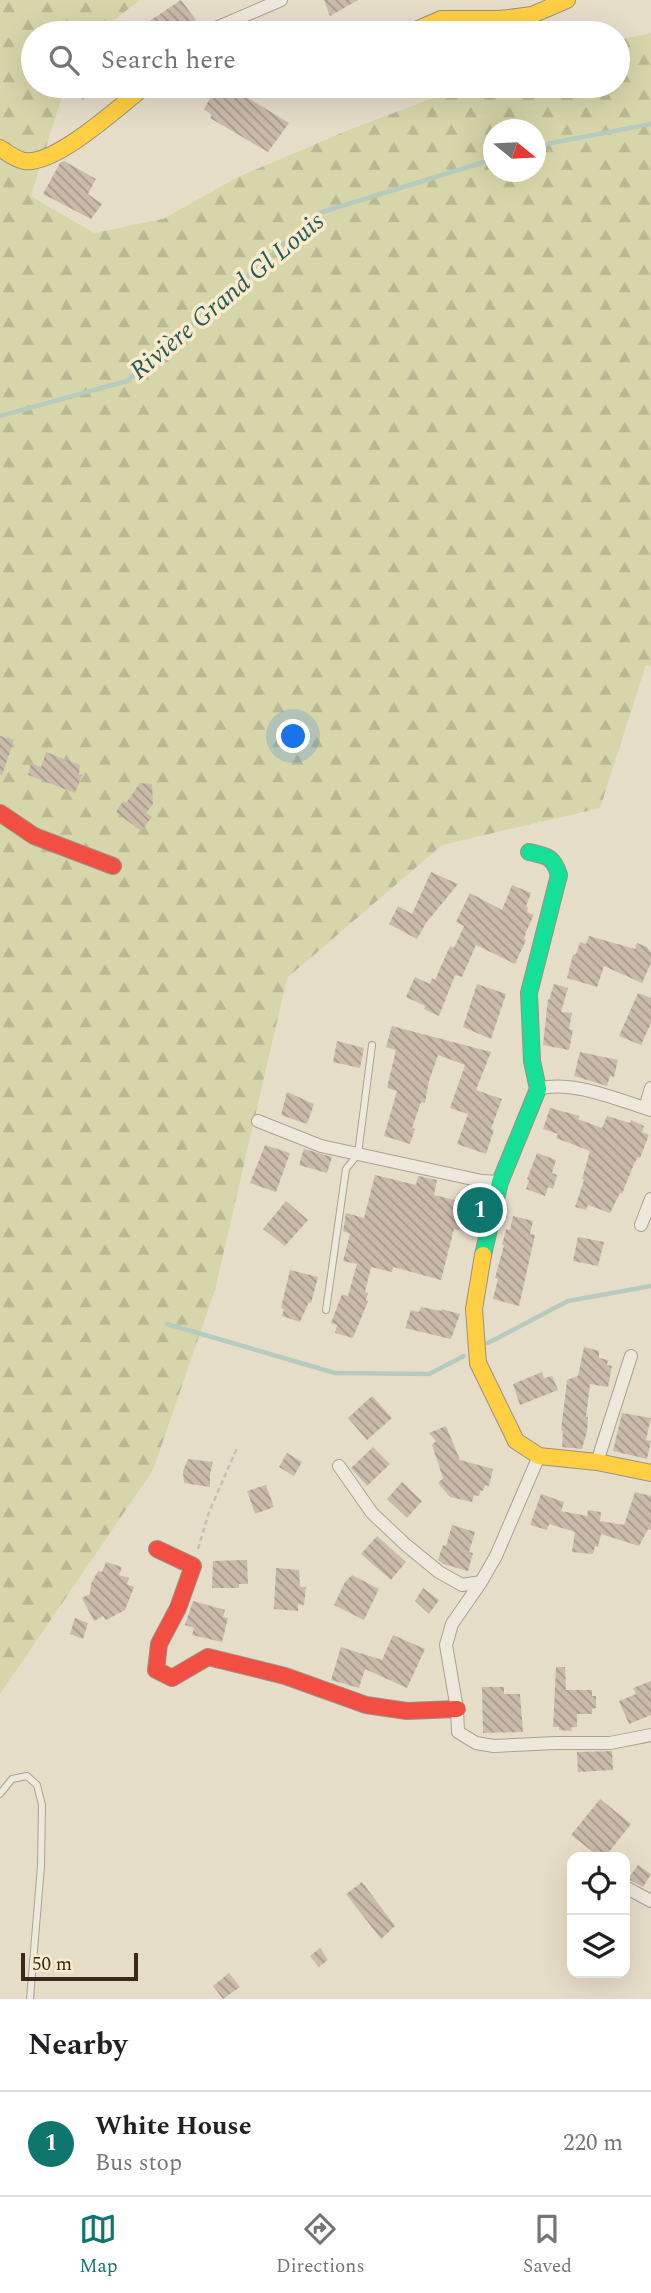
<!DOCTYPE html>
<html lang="en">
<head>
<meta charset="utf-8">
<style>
  body { margin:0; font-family:Spectral,serif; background:#f2f2f2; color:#202124 }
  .controls { position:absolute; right:21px; bottom:21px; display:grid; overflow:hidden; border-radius:14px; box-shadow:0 7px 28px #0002 }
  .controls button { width:63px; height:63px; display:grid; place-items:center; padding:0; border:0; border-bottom:2px solid #e0e0e0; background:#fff; color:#202124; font:35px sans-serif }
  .compass { position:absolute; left:483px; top:119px; width:63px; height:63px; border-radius:50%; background:#fff; box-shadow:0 7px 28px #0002; rotate:108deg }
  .scale { position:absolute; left:21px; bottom:18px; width:117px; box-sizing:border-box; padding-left:7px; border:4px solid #39291b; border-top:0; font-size:19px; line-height:24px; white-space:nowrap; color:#39291b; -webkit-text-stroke:5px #f8ebce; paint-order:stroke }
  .you { position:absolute; left:294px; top:737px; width:24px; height:24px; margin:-18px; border:5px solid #fff; border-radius:50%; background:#1a73e8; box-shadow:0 0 0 10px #1a73e833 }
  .badge { display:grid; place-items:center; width:46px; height:46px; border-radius:50%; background:#0f766e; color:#fff; font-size:23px; font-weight:700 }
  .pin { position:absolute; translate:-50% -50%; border:4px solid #fff; box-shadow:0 2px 7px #0006 }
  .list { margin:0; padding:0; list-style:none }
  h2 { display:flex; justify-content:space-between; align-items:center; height:91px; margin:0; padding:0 28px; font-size:30px }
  h2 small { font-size:23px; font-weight:400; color:#757577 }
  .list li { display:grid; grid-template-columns:46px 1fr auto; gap:21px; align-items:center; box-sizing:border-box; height:105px; padding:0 28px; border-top:2px solid #e0e0e0 }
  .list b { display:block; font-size:26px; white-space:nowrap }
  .list p { margin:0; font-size:23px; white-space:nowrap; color:#757577 }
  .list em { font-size:23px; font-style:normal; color:#757577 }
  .icon { flex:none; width:38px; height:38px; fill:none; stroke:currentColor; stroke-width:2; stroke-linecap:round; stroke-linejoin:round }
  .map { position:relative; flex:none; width:651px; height:1999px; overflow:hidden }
  .search { position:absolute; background:#fff; box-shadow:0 7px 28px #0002; left:21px; right:21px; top:21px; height:77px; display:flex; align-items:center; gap:18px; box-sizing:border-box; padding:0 24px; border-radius:38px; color:#757577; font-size:26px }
  .sheet { height:196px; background:#fff }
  nav { display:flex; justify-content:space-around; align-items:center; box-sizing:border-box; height:98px; border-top:2px solid #e0e0e0; background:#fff; font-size:19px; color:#757577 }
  nav a { display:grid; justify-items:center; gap:4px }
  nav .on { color:#0f766e }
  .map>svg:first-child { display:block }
  .forest { fill:url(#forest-firs); fill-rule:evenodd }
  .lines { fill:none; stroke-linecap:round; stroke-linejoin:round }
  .stream { stroke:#b6cabd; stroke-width:4.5 }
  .building { fill:url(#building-back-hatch) }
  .lane-casing { stroke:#aaa193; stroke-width:8 }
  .street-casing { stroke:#aaa193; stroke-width:14 }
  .fast-casing { stroke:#9a9183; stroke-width:18 }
  .slow-casing { stroke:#9a9183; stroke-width:18 }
  .jam-casing { stroke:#9a9183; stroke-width:18 }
  .path { stroke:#c5beb3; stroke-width:2.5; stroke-dasharray:5 3.5; stroke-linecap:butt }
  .lane { stroke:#ede7dc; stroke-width:6 }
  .street { stroke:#ede7dc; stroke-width:12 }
  .fast { stroke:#16e098; stroke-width:16 }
  .slow { stroke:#ffcf43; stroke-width:16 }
  .jam { stroke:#f24e42; stroke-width:16 }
  .labels { text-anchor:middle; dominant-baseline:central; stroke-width:7; stroke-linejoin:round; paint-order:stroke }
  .water-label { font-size:26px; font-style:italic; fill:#295a56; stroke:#f8ebce }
</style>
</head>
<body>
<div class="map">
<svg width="651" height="1999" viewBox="0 0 651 1999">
  <defs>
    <pattern id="forest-firs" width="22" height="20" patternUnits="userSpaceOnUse" patternTransform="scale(1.75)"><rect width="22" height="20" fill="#d7d6aa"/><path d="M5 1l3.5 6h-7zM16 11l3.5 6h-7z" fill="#b9b892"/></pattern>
    <pattern id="building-back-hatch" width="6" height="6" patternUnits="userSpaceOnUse" patternTransform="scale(1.75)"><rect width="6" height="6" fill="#cabaaa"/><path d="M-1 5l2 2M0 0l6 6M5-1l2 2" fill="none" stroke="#a5978a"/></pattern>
  </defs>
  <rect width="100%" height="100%" fill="#e6ddc9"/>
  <path class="forest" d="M0 0H140L97 33H33V86H65L31 196 94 233 163 219 238 177 346 131 465 86H618V40L651 33V666L646 665 600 808 442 845 287 978 215 1290 153 1470 0 1694ZM494 130H536V172H494Z"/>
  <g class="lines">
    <path class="stream" d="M536 146 651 124
      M0 416 127 381 319 213 494 159
      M167 1324 335 1373 429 1374 464 1356
      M488 1343 568 1301 651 1286"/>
  </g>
  <path class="building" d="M181 0 196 20 190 25 191 27 183 33H156L148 22Z
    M324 0H358L330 16Z
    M77 86H117L82 100Z
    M222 86H228L289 123 268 152 210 118 212 115 204 109 212 95 215 97Z
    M64 161 96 179 88 194 102 204 91 219 43 194 60 163Z
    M0 736 14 740 2 775H0Z
    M46 752 80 765 79 774 82 775 75 793 28 775 31 763 41 767Z
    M140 783 152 784 153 804 146 813 152 817 141 831 116 812 123 801 126 803Z
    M431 872 458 884 426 923 417 939 389 924 398 906 412 914Z
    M512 885 531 893 526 906 528 908 527 912 534 915 526 932 524 939 526 940 515 964 476 945 462 977 455 975 439 1016 424 1009 425 1006 406 997 415 977 430 984 432 978 435 980 450 946 454 948 464 926 456 922 470 893 502 910Z
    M589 936 635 949 637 943 647 947 651 953V963L642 983 604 966 597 987 567 978 573 955 576 954 580 942 586 944Z
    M477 984 506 994 491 1039 463 1027Z
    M554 984 568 988 561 1012 572 1013 569 1029 573 1030 569 1050 543 1045 548 999 549 1000Z
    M638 993 651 998V1023L641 1045 619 1036Z
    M392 1026 491 1052 476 1090 502 1099 491 1129 494 1130 486 1154 457 1144 468 1114 450 1108 465 1065 438 1055 429 1081 425 1103 421 1102 412 1128 415 1129 410 1144 384 1136 397 1091 387 1088 396 1050 386 1047Z
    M337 1041 364 1048 360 1068 333 1062Z
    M580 1052 618 1060 614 1077 610 1076 607 1086 574 1076Z
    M287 1092 314 1104 307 1124 281 1115Z
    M550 1108 580 1116 578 1119 602 1128 607 1116 630 1123 631 1120 644 1126 642 1132 649 1135 640 1158 638 1157 634 1164 622 1194 620 1193 610 1213 588 1205 586 1210 575 1207 584 1180 582 1179 590 1151 556 1138 558 1134 543 1129Z
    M265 1145 290 1153 276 1192 250 1183Z
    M304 1149 332 1157 327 1173 299 1165Z
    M537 1153 556 1160 552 1173 557 1175 553 1189 548 1187 545 1196 526 1189 529 1180 527 1179Z
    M375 1175 416 1185 418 1176 437 1180 434 1195 463 1202 461 1207 473 1209 467 1232 454 1229 441 1280 393 1267 392 1272 371 1267 365 1292 368 1293 366 1301H368L353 1338 335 1333 337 1325 331 1323 342 1294 348 1296 357 1264 343 1261 350 1234 343 1231 346 1213 364 1218Z
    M286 1201 308 1220 285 1246 263 1229Z
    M513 1216 533 1221 530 1234 535 1235 519 1306 493 1299 498 1279 495 1278 504 1245H502L506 1229 510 1230Z
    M578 1237 604 1242 598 1266 573 1261Z
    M290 1270 318 1277 311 1303 309 1302 300 1322 282 1316 284 1309 281 1308Z
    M421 1307 441 1311V1309L460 1314 451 1339 405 1328 411 1310 419 1312Z
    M584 1347 599 1351V1358L608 1360 607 1365 612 1366 608 1387 590 1384 586 1417H588L587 1431 582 1449 562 1447 563 1431H561L567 1380 578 1376Z
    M542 1372 544 1378 552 1376 558 1390 520 1405 513 1384Z
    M372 1396 392 1418 367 1440 348 1418Z
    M622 1413 651 1418 646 1440 651 1441 647 1459 613 1451Z
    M446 1426 460 1460 493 1469 489 1486 485 1485 483 1491 481 1490 479 1496 474 1495 472 1502 450 1497 438 1483 443 1478 432 1445 436 1441 429 1433Z
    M373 1447 390 1464 367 1486 351 1468Z
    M287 1453 302 1462 294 1476 279 1467Z
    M188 1459 213 1462 210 1474V1487L184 1483 183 1471Z
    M402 1482 422 1501 407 1518 387 1499Z
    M266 1485 274 1507 255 1514 247 1491Z
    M635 1492 651 1496V1530L648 1529 639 1546 601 1534 598 1547 595 1546 593 1554 572 1552 575 1532 549 1524 547 1530 530 1525 541 1494 564 1502 561 1511 587 1516 588 1510 601 1512 600 1521 624 1525Z
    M452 1525 475 1532 469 1552 473 1553 468 1571 443 1564 438 1560 443 1545 446 1546Z
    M377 1536 406 1562 391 1580 361 1554Z
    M247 1560 248 1584H239V1588H212L213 1561Z
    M106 1562 122 1567 119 1575 129 1578 127 1584 134 1587 125 1610 106 1620 103 1616 94 1621 82 1598 90 1594 91 1584 98 1571 102 1572Z
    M276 1568 299 1570 300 1587H306L304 1605 298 1604V1611L274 1609Z
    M352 1575 379 1589 364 1620 334 1605 345 1582Z
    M423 1588 439 1600 429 1614 415 1601Z
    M193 1601 225 1610 223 1617 228 1618 222 1642 192 1635 194 1628 185 1625Z
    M75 1618 88 1623 83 1639 70 1634Z
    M393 1635 425 1649 407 1688 365 1669 359 1688 331 1680 341 1647 382 1660Z
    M556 1667H565L566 1690H592V1696H596V1708L592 1709V1714H577V1727H571L572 1731 559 1730V1727H553Z
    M651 1681V1715L629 1724 619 1701 636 1694 633 1688Z
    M482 1687H504V1694H520L523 1732 483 1733Z
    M612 1751 613 1770 578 1772 577 1752Z
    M600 1799 631 1824 605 1857H600L571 1835Z
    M638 1865 651 1874 643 1887 628 1879Z
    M362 1882 395 1926 381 1939 346 1894Z
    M320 1948 328 1960 319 1967 310 1956Z
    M229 1973 240 1987 223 1999 213 1986Z"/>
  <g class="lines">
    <defs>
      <path id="lane" d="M326 1310 346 1169 358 1154 372 1045
        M0 1794 12 1779 27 1776 37 1785 42 1805 41 1866 30 1999"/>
      <path id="street" d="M212 33 216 28 281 0
        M538 1089C570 1079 619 1100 651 1110
        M645 1108 651 1088
        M258 1121 321 1146 482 1181 500 1182
        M641 1225 651 1199
        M597 1462 631 1356
        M339 1466 372 1513 406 1545 439 1572 462 1585 481 1582 496 1556 539 1456
        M481 1582 452 1624 446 1645 457 1709 458 1732 476 1743 494 1746 556 1743H610L651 1735
        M625 1887 651 1901"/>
      <path id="fast" d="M483 1255 500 1182 538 1089 532 1061 529 993 559 875C553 856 547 856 529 852"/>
      <path id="slow" d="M409 33 441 19H500L532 15 567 0
        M0 148C7 153 15 159 24 161 55 166 120 106 144 87L152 86
        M483 1255 474 1309 478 1363 516 1441 539 1456 597 1462 651 1473"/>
      <path id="jam" d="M0 813 34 836 113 866
        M157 1549 193 1566 178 1608 159 1644 156 1670 172 1678 208 1657 285 1676 366 1705 407 1711 457 1709"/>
    </defs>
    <use href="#lane" class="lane-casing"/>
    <use href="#street" class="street-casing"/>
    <use href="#fast" class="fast-casing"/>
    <use href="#slow" class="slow-casing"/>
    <use href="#jam" class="jam-casing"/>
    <path class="path" d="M198 1549 209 1512 237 1448"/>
    <use href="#lane" class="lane"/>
    <use href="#street" class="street"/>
    <use href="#fast" class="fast"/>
    <use href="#slow" class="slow"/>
    <use href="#jam" class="jam"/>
  </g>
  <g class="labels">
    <g class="water-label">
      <text transform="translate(227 296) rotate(-40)">Rivière Grand Gl Louis</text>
    </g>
  </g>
</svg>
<div class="controls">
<button><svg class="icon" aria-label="locate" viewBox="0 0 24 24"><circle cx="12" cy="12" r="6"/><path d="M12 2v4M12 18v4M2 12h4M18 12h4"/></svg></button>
<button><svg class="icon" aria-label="layers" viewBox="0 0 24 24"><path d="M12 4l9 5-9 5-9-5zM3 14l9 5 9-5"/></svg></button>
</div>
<svg class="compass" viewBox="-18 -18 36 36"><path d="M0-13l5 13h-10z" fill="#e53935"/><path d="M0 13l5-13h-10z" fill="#757577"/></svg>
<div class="scale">50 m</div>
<div class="you"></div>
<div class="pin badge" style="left:480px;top:1210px">1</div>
<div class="search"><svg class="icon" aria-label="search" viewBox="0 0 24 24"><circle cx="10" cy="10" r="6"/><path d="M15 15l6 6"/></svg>Search here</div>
</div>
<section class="sheet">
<h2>Nearby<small></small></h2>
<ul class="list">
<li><span class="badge">1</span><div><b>White House</b><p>Bus stop</p></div><em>220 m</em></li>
</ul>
</section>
<nav>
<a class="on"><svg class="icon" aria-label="map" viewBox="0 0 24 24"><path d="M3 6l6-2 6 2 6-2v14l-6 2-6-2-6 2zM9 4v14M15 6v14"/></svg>Map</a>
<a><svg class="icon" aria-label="directions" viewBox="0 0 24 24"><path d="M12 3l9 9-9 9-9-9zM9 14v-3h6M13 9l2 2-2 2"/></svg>Directions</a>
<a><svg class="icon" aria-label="saved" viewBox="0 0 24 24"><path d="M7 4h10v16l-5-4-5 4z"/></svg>Saved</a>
</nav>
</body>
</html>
